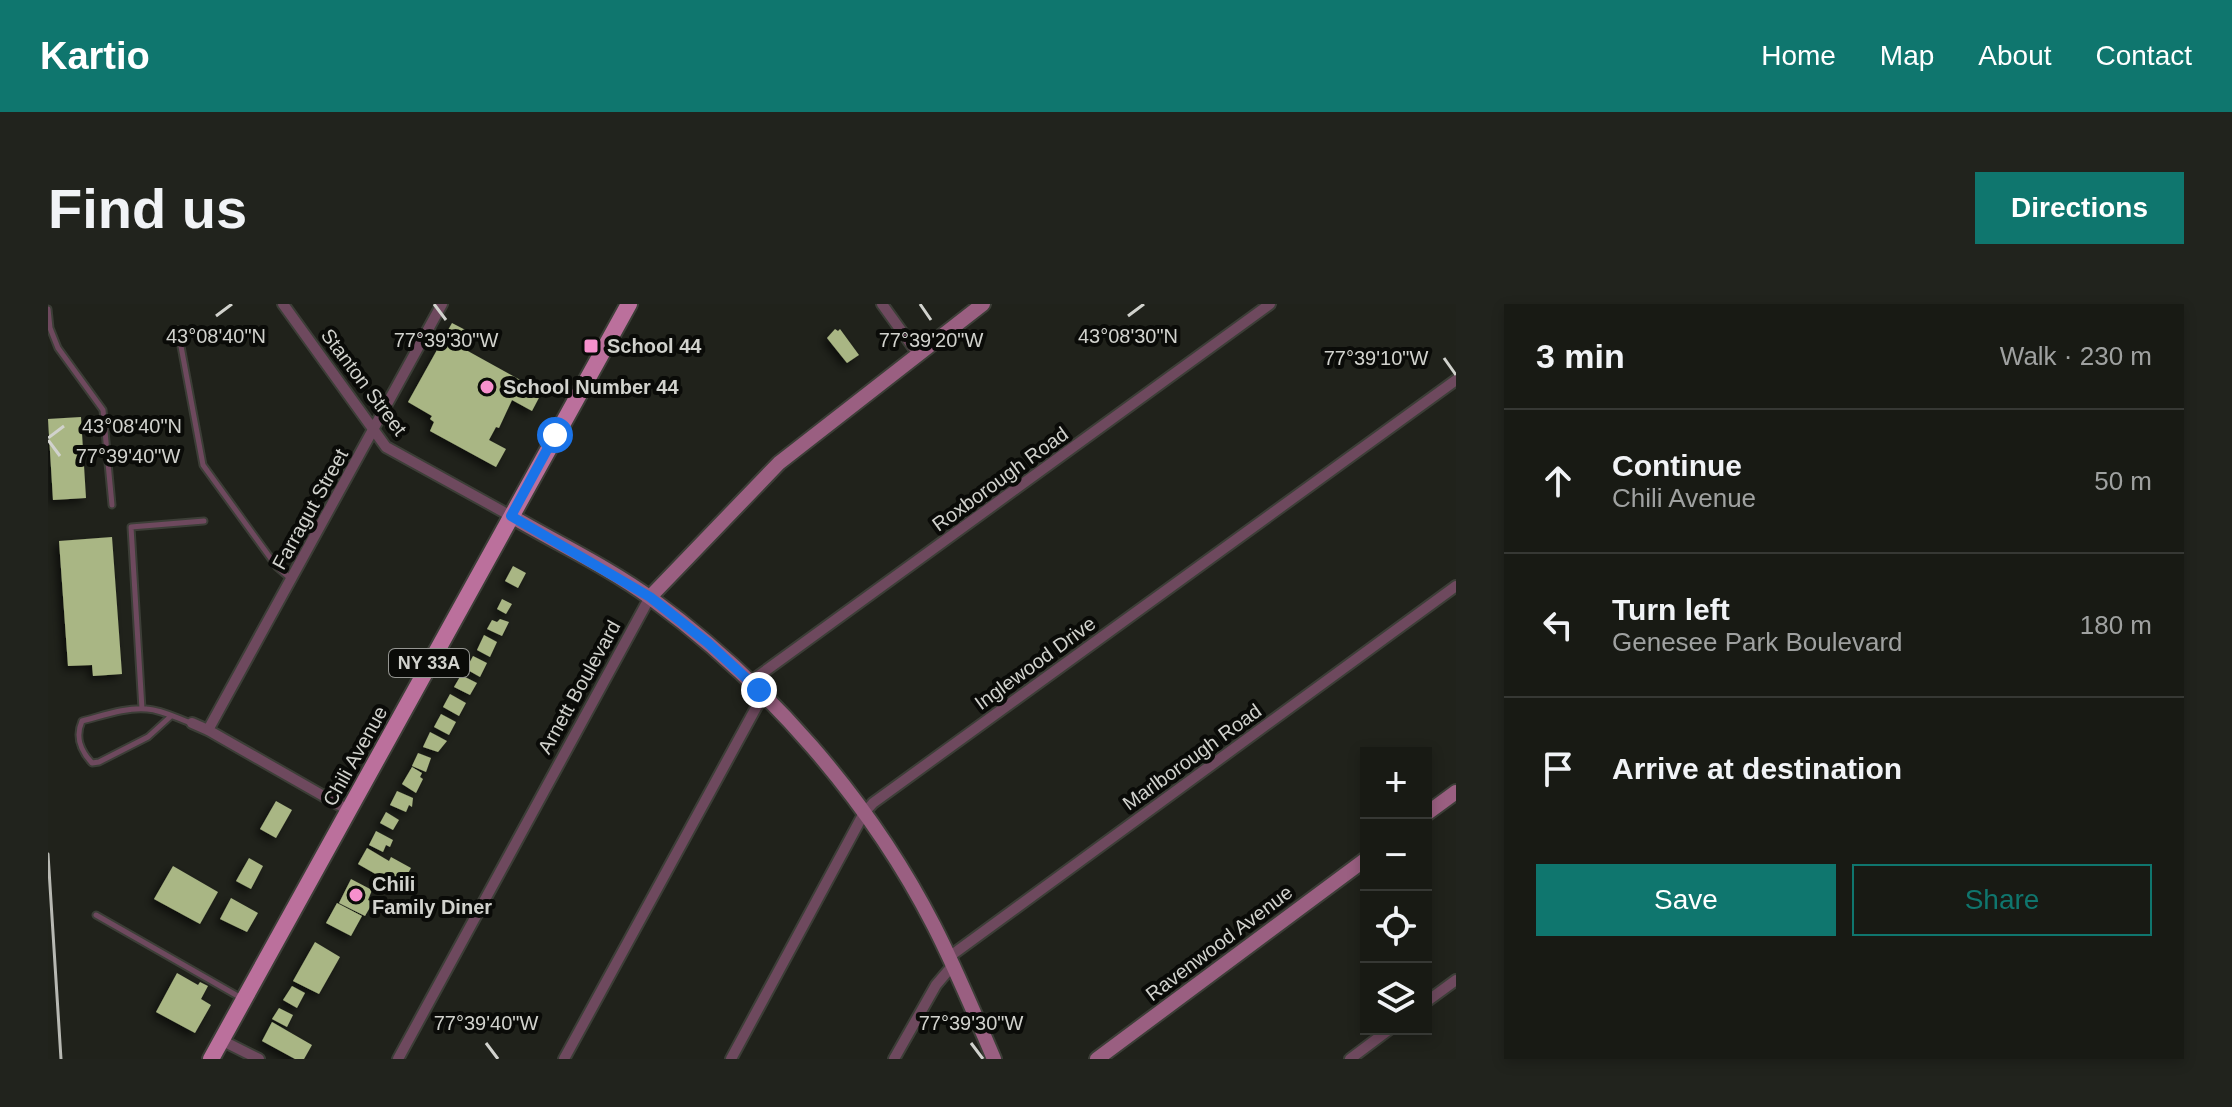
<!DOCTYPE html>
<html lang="en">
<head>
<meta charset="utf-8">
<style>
  body { margin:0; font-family:Helvetica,sans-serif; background:#21231d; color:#f1f3f6 }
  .controls { position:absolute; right:24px; bottom:24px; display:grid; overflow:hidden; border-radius:0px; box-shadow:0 4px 12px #0003 }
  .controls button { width:72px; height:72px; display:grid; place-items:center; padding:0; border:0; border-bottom:2px solid #363834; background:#181a14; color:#f1f3f6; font:40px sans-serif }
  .stop { position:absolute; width:24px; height:24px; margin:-18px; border:6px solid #1a73e8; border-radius:50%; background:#fff }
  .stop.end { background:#1a73e8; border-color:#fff; box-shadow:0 2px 8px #0008 }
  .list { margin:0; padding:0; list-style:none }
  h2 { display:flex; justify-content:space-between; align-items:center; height:104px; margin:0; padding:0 32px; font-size:34px }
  h2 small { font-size:26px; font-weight:400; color:#9fa1a0 }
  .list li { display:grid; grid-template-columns:52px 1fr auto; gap:24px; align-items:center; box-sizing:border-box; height:144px; padding:0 32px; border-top:2px solid #363834 }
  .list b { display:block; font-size:30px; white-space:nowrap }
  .list p { margin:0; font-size:26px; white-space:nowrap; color:#9fa1a0 }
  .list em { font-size:26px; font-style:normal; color:#9fa1a0 }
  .actions { display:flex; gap:16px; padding:24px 32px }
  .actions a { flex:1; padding:18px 0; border:2px solid #0f766e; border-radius:0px; text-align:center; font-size:28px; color:#0f766e }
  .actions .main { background:#0f766e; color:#fff }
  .icon { flex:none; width:44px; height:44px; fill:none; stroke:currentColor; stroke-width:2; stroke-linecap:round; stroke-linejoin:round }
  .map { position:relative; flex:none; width:1408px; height:755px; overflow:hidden; border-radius:0px }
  header { display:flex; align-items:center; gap:48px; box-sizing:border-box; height:112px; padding:0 40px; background:#0f766e; color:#fff }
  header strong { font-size:38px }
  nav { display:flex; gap:44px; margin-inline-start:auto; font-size:28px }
  .intro { display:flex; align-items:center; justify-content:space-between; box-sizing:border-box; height:192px; padding:0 48px }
  h1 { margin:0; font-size:56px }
  .button { padding:20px 36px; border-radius:0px; background:#0f766e; color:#fff; font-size:28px; font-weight:700 }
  main { display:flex; gap:48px; padding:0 48px }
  aside { flex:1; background:#181a14; border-radius:0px; box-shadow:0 4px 12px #0003 }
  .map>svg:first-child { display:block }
  .building { fill:#a9b684; filter:url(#shadow) }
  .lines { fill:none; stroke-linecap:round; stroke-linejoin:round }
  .lane-casing { stroke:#3c3e37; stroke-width:9 }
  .street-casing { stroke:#3c3e37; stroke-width:14 }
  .secondary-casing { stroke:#3c3e37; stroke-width:18 }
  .primary-casing { stroke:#3c3e37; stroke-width:20 }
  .lane { stroke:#6e495e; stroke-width:5 }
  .street { stroke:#6e495e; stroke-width:10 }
  .secondary { stroke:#9a5f81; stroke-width:14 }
  .primary { stroke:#bb709c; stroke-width:16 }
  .rail { stroke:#b8b9b3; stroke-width:3 }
  .route { stroke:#1a73e8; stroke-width:10 }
  .ticks { fill:none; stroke:#d1d2cd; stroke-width:3 }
  .poi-dot { fill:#f790cd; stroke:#0a0b08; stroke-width:3 }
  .labels { text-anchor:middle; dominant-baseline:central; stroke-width:8; stroke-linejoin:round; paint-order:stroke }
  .shield { fill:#0a0b08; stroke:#959692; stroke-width:2 }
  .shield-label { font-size:18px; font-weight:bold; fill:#d1d2cd }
  .poi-label { font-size:20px; font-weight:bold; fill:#d1d2cd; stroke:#0a0b08; text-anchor:start }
  .street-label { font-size:20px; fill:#d1d2cd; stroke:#0a0b08 }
  .ticks-label { font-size:20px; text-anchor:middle; fill:#d1d2cd; stroke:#0a0b08; stroke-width:8; stroke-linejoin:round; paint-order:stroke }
</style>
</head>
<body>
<header>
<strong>Kartio</strong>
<nav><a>Home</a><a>Map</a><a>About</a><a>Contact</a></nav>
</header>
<div class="intro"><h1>Find us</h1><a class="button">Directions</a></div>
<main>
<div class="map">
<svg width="1408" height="755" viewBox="0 0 1408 755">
  <defs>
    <filter id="shadow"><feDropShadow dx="-4" dy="4" stdDeviation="4" flood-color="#0009"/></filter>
  </defs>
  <rect width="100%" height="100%" fill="#20221b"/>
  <path class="building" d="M404 19 427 31 418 46 494 88 484 107 464 96 451 124 448 123 441 136 458 145 448 163 382 127 386 118 382 115 384 112 360 98Z
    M787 25 790 27 792 25 811 51 799 59 779 34Z
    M33 113 38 194 5 196 0 115Z
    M64 233 74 370 45 372 44 361 20 362 11 237Z
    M465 262 478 269 470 284 457 277Z
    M454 295 464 300 458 310 449 305Z
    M452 315 461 318 454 332 439 325 444 316 449 318Z
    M436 331 449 338 442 353 429 346Z
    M425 352 439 359 432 373 418 365Z
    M413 371 429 379 422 391 406 383Z
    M402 390 418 399 411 412 395 403Z
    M393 410 408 418 401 431 386 423Z
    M382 428 399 437 390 448 375 443Z
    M370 449 383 454 378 468 364 462Z
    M364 463 374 469 372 473 375 475 368 489 354 480Z
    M349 487 365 494 364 503 361 501 358 508 342 501Z
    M228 497 244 506 228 534 212 525Z
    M338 508 351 516 345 526 332 519Z
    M328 527 345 536 342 543 338 541 335 548 321 541Z
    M319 544 341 557 343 553 363 564 352 584 310 560Z
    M201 554 215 562 203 585 188 577Z
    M125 562 170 588 152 620 106 595Z
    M303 575 324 586 320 596 325 598 317 612 291 599Z
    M183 594 210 609 199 628 172 615Z
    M289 599 314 612 303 632 278 619Z
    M267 638 292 653 271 690 245 677Z
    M129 669 150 681 152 678 160 682 153 695 163 701 147 729 108 708Z
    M244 682 257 689 249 704 235 696Z
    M231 704 245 711 239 723 224 715Z
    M224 718 264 741 256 755H247L214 737Z"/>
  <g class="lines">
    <defs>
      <path id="lane" d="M0 5 2 24 10 44 55 106 64 201
        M130 26 155 161 229 263 243 275
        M94 405 83 223 156 217
        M123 412 100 433 51 458 44 459C32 446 27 433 34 417 54 412 78 403 99 405 114 406 129 414 143 419
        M48 611 195 695"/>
      <path id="street" d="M235 0 338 143 463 212
        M834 0 870 50
        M702 378 1222 0
        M144 419 160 426 300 506
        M160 426 394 0
        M901 653 1408 282
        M1378 698 1408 676
        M173 736 211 755
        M350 755 602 293
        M516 755 715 391
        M683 755 816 509 825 499 1408 76
        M846 755 888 681 905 661
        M1302 755 1342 725"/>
      <path id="secondary" d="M463 212C509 239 560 263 604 295 719 379 821 495 886 622 908 665 927 711 946 755
        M602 293 731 159 935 0
        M1378 510 1408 488
        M1049 755 1318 555"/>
      <path id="primary" d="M163 755 581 0"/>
    </defs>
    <use href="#lane" class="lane-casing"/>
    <use href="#street" class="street-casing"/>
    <use href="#secondary" class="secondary-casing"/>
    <use href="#primary" class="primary-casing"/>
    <use href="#lane" class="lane"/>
    <use href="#street" class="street"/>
    <use href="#secondary" class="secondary"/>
    <use href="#primary" class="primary"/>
    <path class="rail" d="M0 550 13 755"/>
  </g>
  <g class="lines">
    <path class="route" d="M507 131 463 212 602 293 660 339 711 386"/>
  </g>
  <path class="ticks" d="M386 0 398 16M872 0 883 16M168 12 184 0M1080 12 1096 0M1396 54 1408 71M0 134 16 122M0 136 12 152M438 739 450 755M923 739 935 755"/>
  <g class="poi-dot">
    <rect x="535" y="34" width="16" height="16" rx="4"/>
    <circle cx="439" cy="83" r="8"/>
    <circle cx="308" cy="591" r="8"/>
  </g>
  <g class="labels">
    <rect class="shield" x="341" y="345" width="80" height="28" rx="6"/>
    <g class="shield-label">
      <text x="381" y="359">NY 33A</text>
    </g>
    <g class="poi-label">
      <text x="559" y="42">School 44</text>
      <text x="455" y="83">School Number 44</text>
      <text x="324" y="580">Chili<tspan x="324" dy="23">Family Diner</tspan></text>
    </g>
    <g class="street-label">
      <text transform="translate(316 78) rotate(53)">Stanton Street</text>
      <text transform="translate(952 175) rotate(-36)">Roxborough Road</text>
      <text transform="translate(262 205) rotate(-61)">Farragut Street</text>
      <text transform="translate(987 359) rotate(-36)">Inglewood Drive</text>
      <text transform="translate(531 383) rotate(-61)">Arnett Boulevard</text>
      <text transform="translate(307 452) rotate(-61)">Chili Avenue</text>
      <text transform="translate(1144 453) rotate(-36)">Marlborough Road</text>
      <text transform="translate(1171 639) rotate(-37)">Ravenwood Avenue</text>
    </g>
  </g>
  <g class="ticks-label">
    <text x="168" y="39">43°08'40"N</text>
    <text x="1080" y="39">43°08'30"N</text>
    <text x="398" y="43">77°39'30"W</text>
    <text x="883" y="43">77°39'20"W</text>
    <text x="1328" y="61">77°39'10"W</text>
    <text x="84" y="129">43°08'40"N</text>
    <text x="80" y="159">77°39'40"W</text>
    <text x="438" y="726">77°39'40"W</text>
    <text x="923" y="726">77°39'30"W</text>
  </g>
</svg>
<div class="controls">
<button>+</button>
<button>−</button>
<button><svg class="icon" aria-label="locate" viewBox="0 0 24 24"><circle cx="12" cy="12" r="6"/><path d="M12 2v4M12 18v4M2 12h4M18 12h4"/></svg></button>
<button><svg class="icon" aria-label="layers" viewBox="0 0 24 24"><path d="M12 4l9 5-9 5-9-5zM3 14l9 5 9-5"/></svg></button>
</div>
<div class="stop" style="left:507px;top:131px"></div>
<div class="stop end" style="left:711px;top:386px"></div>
</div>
<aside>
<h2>3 min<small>Walk · 230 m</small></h2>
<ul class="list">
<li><svg class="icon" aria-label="ahead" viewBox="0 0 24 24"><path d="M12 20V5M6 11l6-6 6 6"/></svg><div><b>Continue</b><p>Chili Avenue</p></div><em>50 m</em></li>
<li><svg class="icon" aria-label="left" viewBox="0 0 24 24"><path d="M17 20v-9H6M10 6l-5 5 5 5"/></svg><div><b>Turn left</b><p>Genesee Park Boulevard</p></div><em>180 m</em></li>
<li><svg class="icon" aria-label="arrive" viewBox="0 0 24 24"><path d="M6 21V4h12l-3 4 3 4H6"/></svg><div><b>Arrive at destination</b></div></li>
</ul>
<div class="actions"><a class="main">Save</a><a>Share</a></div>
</aside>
</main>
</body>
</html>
